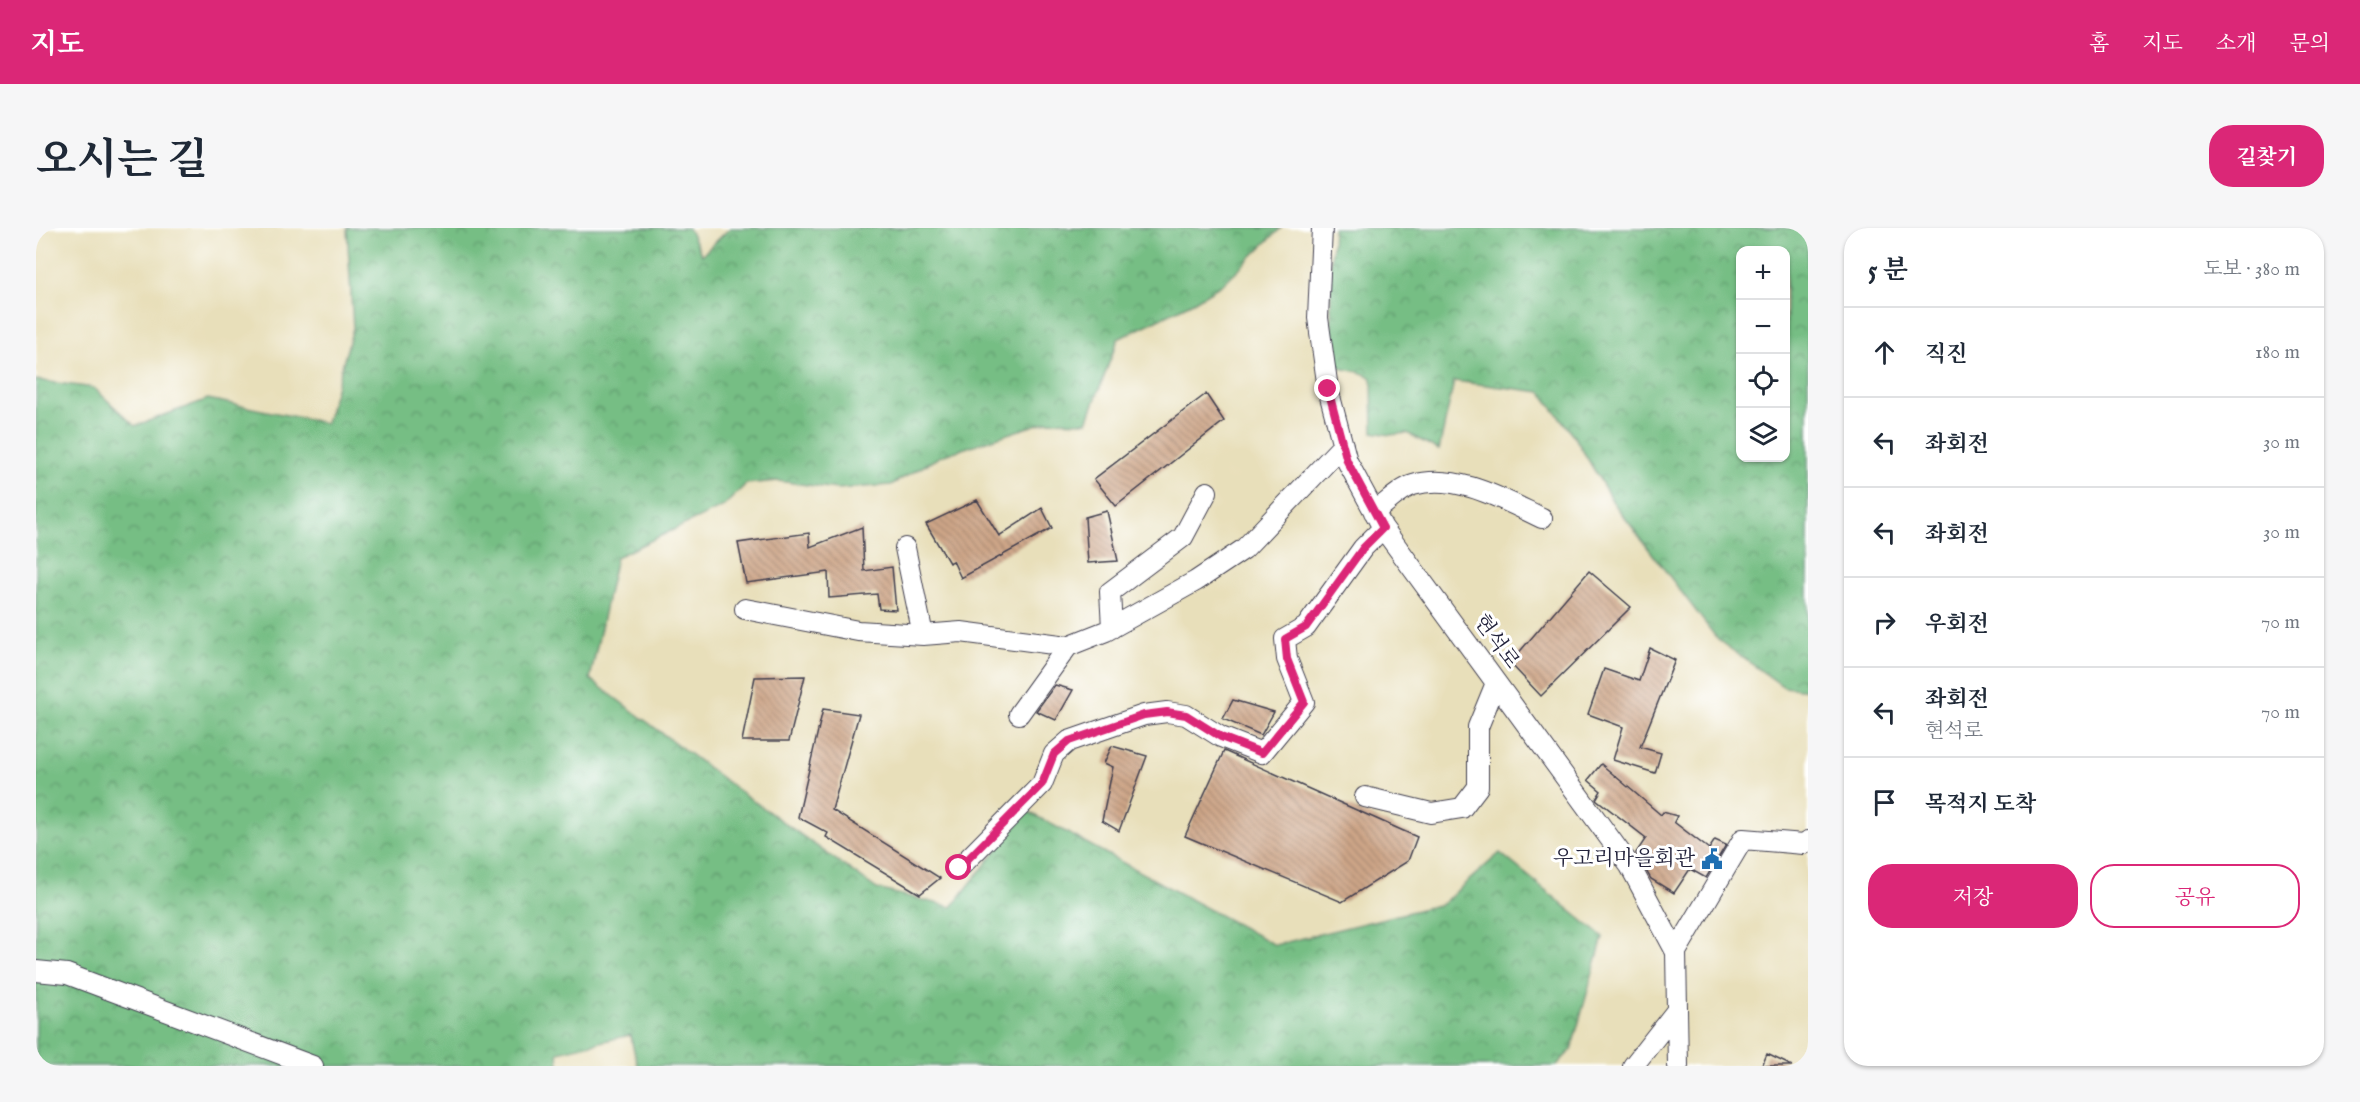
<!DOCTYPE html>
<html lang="ko">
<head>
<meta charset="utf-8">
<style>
  body { margin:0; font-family:"IM FELL English","Noto Serif KR",serif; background:#f6f6f7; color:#1f2937 }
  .controls { position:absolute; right:18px; top:18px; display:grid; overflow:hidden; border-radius:12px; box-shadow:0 2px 4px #0004 }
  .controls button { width:54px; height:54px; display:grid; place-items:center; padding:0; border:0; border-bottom:2px solid #e0e1e3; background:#fff; color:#1f2937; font:30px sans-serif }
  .stop { position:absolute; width:18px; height:18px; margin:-14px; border:4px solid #db2777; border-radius:50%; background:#fff }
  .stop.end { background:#db2777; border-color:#fff; box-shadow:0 2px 6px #0008 }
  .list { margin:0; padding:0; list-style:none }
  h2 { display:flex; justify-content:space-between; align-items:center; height:78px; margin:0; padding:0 24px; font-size:26px }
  h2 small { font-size:20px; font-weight:400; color:#747a83 }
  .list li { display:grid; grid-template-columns:39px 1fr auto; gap:18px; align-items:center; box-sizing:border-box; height:90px; padding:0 24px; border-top:2px solid #e0e1e3 }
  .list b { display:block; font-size:22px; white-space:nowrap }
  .list p { margin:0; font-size:20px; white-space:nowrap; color:#747a83 }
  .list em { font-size:20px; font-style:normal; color:#747a83 }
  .actions { display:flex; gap:12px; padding:18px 24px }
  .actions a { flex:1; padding:14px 0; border:2px solid #db2777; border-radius:24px; text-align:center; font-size:21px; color:#db2777 }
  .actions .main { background:#db2777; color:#fff }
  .icon { flex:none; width:33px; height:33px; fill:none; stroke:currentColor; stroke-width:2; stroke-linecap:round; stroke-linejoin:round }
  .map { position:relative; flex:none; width:1772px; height:838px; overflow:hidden; border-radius:24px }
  header { display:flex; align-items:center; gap:36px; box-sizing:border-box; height:84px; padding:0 30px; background:#db2777; color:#fff }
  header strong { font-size:28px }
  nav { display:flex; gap:33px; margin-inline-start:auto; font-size:21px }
  .intro { display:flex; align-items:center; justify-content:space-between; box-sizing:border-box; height:144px; padding:0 36px }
  h1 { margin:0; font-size:42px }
  .button { padding:15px 27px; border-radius:24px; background:#db2777; color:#fff; font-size:21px; font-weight:700 }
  main { display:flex; gap:36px; padding:0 36px }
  aside { flex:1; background:#fff; border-radius:24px; box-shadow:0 2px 4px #0004 }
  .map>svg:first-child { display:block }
  .forest { fill:url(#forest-crowns); stroke:#4c7060; stroke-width:1.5; fill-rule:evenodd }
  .building { fill:url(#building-back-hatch) }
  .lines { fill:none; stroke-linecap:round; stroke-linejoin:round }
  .minor-casing { stroke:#403e4e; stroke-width:22 }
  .minor { stroke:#fff; stroke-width:20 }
  .route { stroke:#db2777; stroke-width:8 }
  .labels { text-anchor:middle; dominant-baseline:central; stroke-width:6; stroke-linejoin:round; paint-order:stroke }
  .street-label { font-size:21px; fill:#22223b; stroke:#fff }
  .poi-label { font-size:21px; fill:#22223b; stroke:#fff; text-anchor:end }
</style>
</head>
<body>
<header>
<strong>지도</strong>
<nav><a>홈</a><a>지도</a><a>소개</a><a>문의</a></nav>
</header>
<div class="intro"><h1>오시는 길</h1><a class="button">길찾기</a></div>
<main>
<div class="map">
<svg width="1772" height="838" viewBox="0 0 1772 838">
  <defs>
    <pattern id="forest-crowns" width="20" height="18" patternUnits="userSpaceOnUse" patternTransform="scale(1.5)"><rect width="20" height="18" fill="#76be84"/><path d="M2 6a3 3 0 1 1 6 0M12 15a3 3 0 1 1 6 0" fill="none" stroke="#609a6d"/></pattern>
    <pattern id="building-back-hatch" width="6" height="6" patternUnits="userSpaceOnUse" patternTransform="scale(1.5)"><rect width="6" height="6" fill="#cda587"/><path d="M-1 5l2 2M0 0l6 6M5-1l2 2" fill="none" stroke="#a68670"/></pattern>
  </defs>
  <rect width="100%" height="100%" fill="#fff"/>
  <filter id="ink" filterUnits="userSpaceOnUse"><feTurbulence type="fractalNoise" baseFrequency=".0167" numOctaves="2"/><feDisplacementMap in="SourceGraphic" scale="12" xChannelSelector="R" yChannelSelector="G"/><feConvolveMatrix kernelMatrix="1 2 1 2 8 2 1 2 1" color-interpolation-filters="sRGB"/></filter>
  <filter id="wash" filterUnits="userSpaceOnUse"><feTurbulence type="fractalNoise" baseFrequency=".008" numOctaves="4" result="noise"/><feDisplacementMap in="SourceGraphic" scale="24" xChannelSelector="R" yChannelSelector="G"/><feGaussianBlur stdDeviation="1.35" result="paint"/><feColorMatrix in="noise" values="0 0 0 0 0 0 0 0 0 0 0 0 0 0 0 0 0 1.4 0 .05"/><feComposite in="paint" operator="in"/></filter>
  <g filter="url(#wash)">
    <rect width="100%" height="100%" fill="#e8dfba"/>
    <path class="forest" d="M311 0H652L666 27 694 0H1245L1187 56 1157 74 1082 111 1051 194 1011 193 905 228 855 257 801 261 742 253 710 256 688 278 580 329 554 451 695 557 841 661 916 679 991 583 1239 717 1406 676 1464 625 1567 709 1535 822 1520 838H602L594 807 522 824 523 838H0V152L58 160 99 198 172 171 290 195 317 100Z
      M1297 0H1772V462L1748 459 1682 412 1577 274 1540 211 1505 164 1418 153 1403 222 1371 205 1354 207 1337 204 1336 150C1323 141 1311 144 1297 137L1294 47ZM1704 22H1750V230H1704Z"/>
    <g id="blocks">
      <path class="building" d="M1170 166 1188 193 1080 278 1058 251Z
        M941 272 963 308 1006 280 1016 300 925 350 917 333 913 335 890 296Z
        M1071 283 1082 333 1052 335 1049 289Z
        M826 299 828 343 856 339 860 382 843 381 841 366 793 370 792 344 710 355 702 315 773 305 774 319Z
        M1553 343 1595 379 1505 468 1474 435Z
        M1614 420 1639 432 1604 519 1625 525 1619 545 1577 532 1587 499 1552 486 1568 441 1603 453Z
        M769 448 753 513H706L719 449Z
        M1019 457 1037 462 1020 492 1000 483Z
        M1197 472 1238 484 1225 507 1187 491Z
        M787 481 823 486 796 582 904 650 884 666 790 609 792 605 762 589Z
        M1076 518 1111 528 1083 603 1066 593 1077 539 1068 535Z
        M1188 523 1381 609 1372 633 1306 674 1149 608Z
        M1565 536 1625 587 1627 584 1641 588 1638 594 1673 621 1679 612 1690 617 1670 650 1654 641 1638 665 1615 651 1600 625 1610 610 1560 571 1565 563 1552 552Z
        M1731 826 1756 838H1726Z"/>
    </g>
  </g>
  <g filter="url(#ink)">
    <use href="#blocks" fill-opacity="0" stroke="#403e4e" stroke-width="1.5"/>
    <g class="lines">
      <defs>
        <path id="minor" d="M1286 0 1282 90 1292 161 1311 233 1347 300 1594 638 1640 724 1642 838
          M1338 284C1350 276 1364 261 1377 257 1420 244 1468 272 1506 290
          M869 320 887 407
          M709 381 822 403 887 407 925 404 1032 418 1070 403 1160 353 1208 321 1307 217
          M1076 400 1074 364 1147 309 1171 264
          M983 486 1032 418
          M1329 569 1395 585 1426 580 1442 559V499L1460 455
          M923 640 1006 556 1018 526 1033 513 1108 487 1131 484 1150 487 1185 509 1226 525 1268 474 1251 431 1249 411 1270 399 1327 320 1347 300
          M1640 724 1707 611 1768 616 1772 613
          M0 743 31 746 277 838
          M1597 838 1641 782"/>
      </defs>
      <use href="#minor" class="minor-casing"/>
      <use href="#minor" class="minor"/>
    </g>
  </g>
  <g class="lines" filter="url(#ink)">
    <path class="route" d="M923 640 1006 556 1018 526 1033 513 1108 487 1131 484 1150 487 1185 509 1226 525 1268 474 1251 431 1249 411 1270 399 1327 320 1347 300 1311 233 1292 161"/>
  </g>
  <defs>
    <symbol id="civic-bare" viewBox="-9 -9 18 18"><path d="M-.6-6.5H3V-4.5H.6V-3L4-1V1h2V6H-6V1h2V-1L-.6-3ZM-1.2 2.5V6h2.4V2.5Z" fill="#1f6fb2" stroke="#fff" stroke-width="2.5" paint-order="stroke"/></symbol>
  </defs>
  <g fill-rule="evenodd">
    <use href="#civic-bare" x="1661" y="616" width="30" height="30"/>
  </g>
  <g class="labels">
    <g class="street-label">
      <text transform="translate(1460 414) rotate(54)">현석로</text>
    </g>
    <g class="poi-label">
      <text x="1659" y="631">우고리마을회관</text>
    </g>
  </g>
</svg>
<div class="controls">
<button>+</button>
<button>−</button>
<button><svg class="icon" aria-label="locate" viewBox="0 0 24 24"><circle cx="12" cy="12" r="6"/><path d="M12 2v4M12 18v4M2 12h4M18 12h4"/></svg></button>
<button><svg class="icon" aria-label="layers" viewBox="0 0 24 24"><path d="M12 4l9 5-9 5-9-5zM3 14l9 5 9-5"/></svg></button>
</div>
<div class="stop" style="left:923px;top:640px"></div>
<div class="stop end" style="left:1292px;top:161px"></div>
</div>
<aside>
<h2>5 분<small>도보 · 380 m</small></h2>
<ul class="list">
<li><svg class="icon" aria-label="ahead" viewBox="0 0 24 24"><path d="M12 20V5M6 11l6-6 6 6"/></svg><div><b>직진</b></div><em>180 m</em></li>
<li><svg class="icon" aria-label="left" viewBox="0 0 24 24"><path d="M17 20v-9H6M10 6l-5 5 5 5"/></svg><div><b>좌회전</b></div><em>30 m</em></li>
<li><svg class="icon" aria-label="left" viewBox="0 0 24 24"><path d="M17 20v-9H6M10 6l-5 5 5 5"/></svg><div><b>좌회전</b></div><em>30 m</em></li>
<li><svg class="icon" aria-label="right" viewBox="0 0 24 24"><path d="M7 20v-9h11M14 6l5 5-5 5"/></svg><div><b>우회전</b></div><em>70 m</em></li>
<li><svg class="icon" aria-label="left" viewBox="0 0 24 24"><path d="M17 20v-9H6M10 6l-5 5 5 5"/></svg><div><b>좌회전</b><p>현석로</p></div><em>70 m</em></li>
<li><svg class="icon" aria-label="arrive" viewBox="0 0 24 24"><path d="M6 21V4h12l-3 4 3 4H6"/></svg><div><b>목적지 도착</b></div></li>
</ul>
<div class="actions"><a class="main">저장</a><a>공유</a></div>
</aside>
</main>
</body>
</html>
